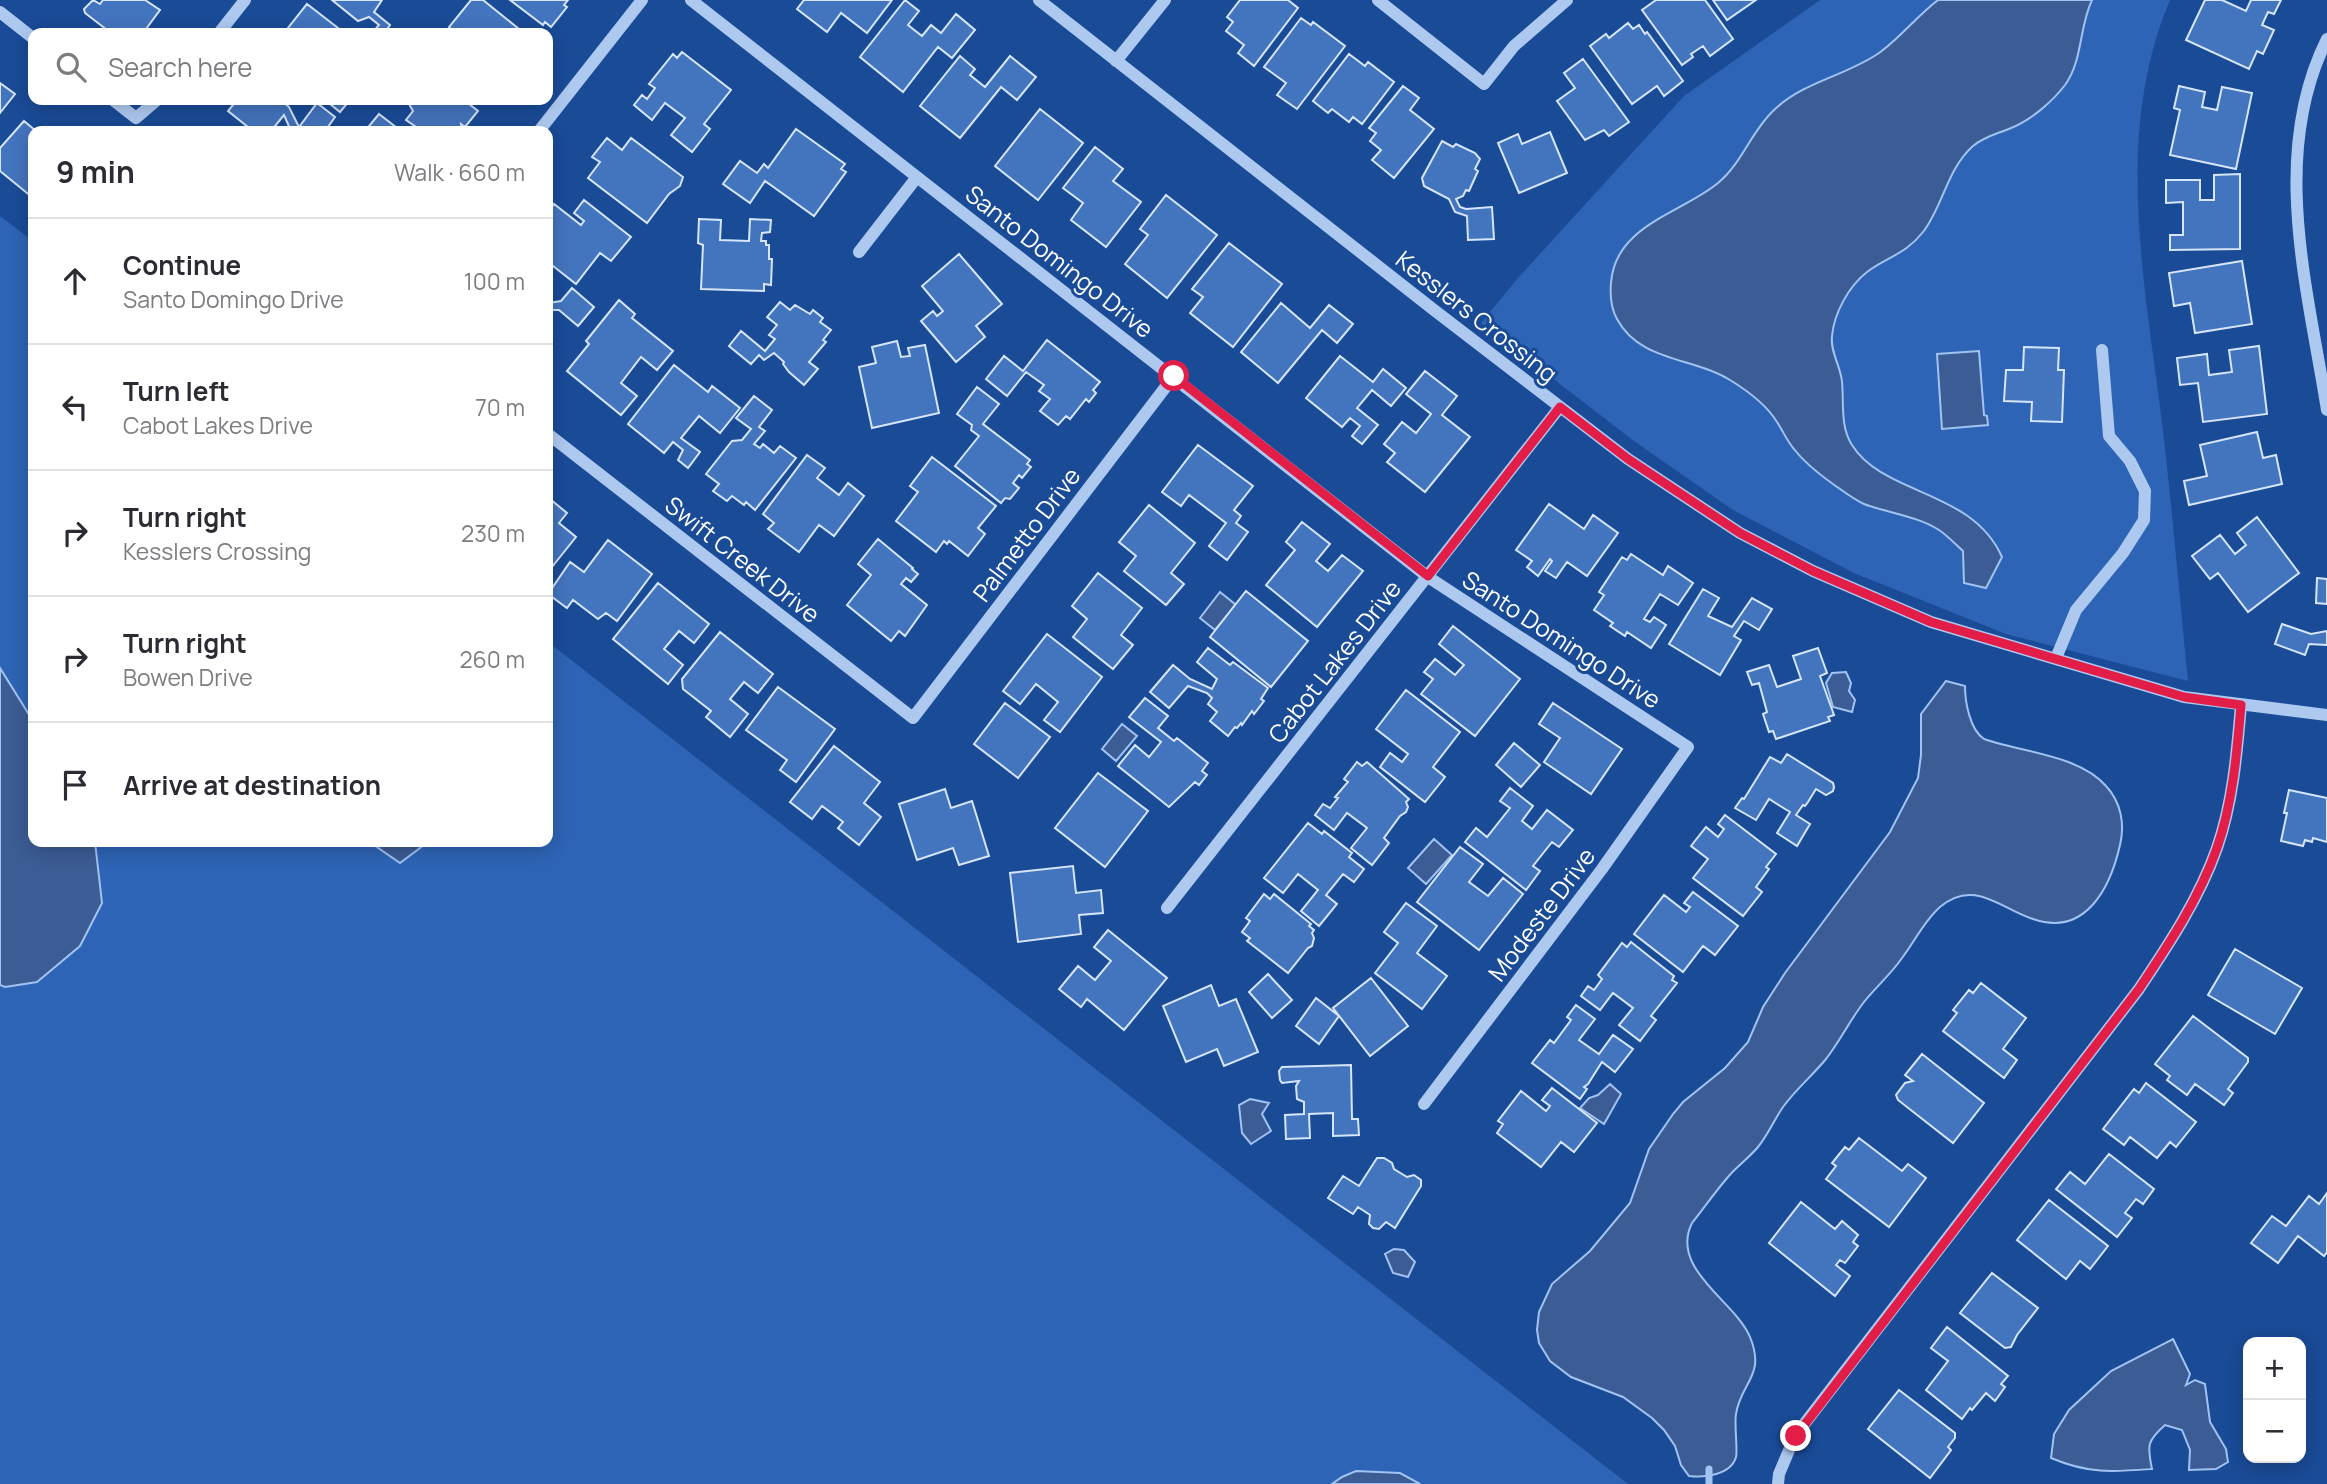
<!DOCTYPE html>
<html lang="en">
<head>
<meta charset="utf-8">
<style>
  body { margin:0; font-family:Manrope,sans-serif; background:#f7f7f7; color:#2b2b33 }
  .controls { position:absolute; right:21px; bottom:21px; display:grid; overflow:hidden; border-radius:14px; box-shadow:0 4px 18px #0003 }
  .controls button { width:63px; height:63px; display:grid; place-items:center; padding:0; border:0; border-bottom:2px solid #e1e1e2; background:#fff; color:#2b2b33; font:35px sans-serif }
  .stop { position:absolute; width:21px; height:21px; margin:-16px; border:5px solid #e11d48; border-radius:50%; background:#fff }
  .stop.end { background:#e11d48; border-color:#fff; box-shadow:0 2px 7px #0008 }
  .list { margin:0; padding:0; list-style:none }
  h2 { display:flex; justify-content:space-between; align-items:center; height:91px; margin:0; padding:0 28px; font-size:30px }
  h2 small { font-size:23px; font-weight:400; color:#7c7c81 }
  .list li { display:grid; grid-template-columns:46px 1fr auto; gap:21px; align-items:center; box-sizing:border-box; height:126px; padding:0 28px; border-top:2px solid #e1e1e2 }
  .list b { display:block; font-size:26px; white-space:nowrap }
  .list p { margin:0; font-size:23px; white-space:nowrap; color:#7c7c81 }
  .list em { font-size:23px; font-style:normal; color:#7c7c81 }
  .icon { flex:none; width:38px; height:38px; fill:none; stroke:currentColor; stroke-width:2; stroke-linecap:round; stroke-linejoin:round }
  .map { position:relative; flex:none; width:2327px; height:1484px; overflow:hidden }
  .search { position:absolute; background:#fff; box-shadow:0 4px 18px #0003; left:28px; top:28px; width:525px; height:77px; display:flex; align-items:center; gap:18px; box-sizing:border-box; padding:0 24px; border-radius:14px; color:#7c7c81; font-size:26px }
  .panel { position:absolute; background:#fff; box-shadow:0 4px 18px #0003; left:28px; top:126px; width:525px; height:721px; border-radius:14px }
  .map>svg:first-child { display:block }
  .green { fill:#2e64b5 }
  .water { fill:#3b5c94; stroke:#a1c3f2; stroke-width:2 }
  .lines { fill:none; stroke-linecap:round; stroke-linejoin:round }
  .stream { stroke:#a1c3f2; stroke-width:7 }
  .building { fill:#4374be; stroke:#d5e5fb; stroke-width:2 }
  .minor { stroke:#aec9f0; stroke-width:12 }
  .route { stroke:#e11d48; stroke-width:9 }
  .labels { text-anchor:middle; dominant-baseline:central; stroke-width:6; stroke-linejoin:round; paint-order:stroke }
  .street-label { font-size:24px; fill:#fff; stroke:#1a4b97 }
</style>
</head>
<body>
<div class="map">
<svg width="2327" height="1484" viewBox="0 0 2327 1484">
  <rect width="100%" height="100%" fill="#1a4b97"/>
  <path class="green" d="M1820 0H2170C2114 132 2144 279 2161 415 2172 504 2179 592 2188 681L2006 634 1854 573 1733 510 1634 441 1481 323 1518 278 1684 96Z
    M0 216 33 241V842H548V642L1628 1484H0Z"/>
  <path class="water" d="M1938 0H2092C2079 27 2083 60 2065 85 2052 102 2031 120 2011 128 1997 134 1985 136 1973 146 1947 169 1943 206 1923 232 1906 254 1887 257 1867 272 1849 286 1834 313 1832 336 1830 352 1841 367 1842 382 1844 402 1840 427 1852 445 1884 496 1972 489 2002 557L1986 588 1964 583 1963 551C1955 544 1948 536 1939 530 1917 516 1888 513 1864 504 1853 499 1843 491 1833 484 1819 474 1804 462 1794 449 1787 441 1783 431 1777 422 1766 404 1748 391 1730 380 1693 357 1640 362 1617 319 1611 308 1610 294 1611 283 1615 225 1682 213 1718 183 1742 163 1751 132 1773 111 1802 82 1846 76 1879 53 1900 38 1917 16 1938 0Z
    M1979 351 1984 415 1987 416 1988 425 1942 429 1937 354Z
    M1220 592 1236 605 1215 630 1200 618Z
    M0 668 33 721V842H95L102 903 80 946 37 982 5 987 0 985Z
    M1846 672 1851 683 1849 691 1855 700 1852 712 1833 707 1826 683 1832 673Z
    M1946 681 1965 686C1965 702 1970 730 1984 739 2021 752 2079 755 2106 786 2121 802 2125 824 2120 845 2110 889 2085 937 2033 919 2001 909 1974 878 1940 907 1924 921 1915 941 1902 958 1891 974 1876 987 1864 1002 1850 1020 1840 1041 1826 1059 1812 1076 1796 1089 1783 1107 1774 1120 1768 1135 1758 1147 1749 1158 1737 1166 1728 1177 1715 1192 1704 1208 1692 1223 1669 1269 1736 1302 1750 1337 1766 1376 1741 1382 1736 1414 1734 1425 1738 1450 1736 1457 1731 1475 1704 1478 1689 1476L1681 1465 1675 1446 1664 1430 1652 1418 1623 1397 1571 1377 1550 1361 1539 1343 1537 1330 1539 1312 1552 1284 1590 1251 1630 1203 1649 1149 1673 1114 1683 1102 1725 1068 1748 1042 1763 1007 1785 973 1890 832 1918 778 1921 755V714Z
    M1122 724 1137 736 1116 761 1102 749Z
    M1434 839 1452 855 1426 884 1408 868Z
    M261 842H428L400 863 371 843 271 844Z
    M1610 1084 1621 1094 1604 1124 1580 1108 1589 1098 1598 1095Z
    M1250 1099 1269 1103 1262 1114 1271 1131 1251 1144 1242 1133 1239 1105Z
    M1394 1249 1404 1250 1415 1262 1408 1277 1393 1273 1385 1254Z
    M2173 1339 2190 1374 2186 1385 2195 1380 2205 1384 2210 1422 2226 1449 2228 1462 2216 1469 2189 1470 2190 1450 2182 1430 2165 1425C2147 1441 2147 1445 2152 1469 2112 1472 2089 1474 2051 1458L2054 1434 2069 1410 2111 1371Z
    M1356 1471 1400 1473 1420 1484H1332L1342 1477Z"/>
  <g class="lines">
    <path class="stream" d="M1709 1469V1484"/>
  </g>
  <path class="building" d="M93 0 100 4 103 0H145L160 10 143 33H111L85 13 84 9Z
    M332 0H382L374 12 390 25 388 28 395 33H372L379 25 369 17 358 21Z
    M471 0H483L524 33H452L454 31 449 27Z
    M510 0H568L564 5 567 7 551 27 545 22 543 25Z
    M804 0H892L867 33 841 13 827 32 797 9Z
    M905 0 919 11 908 25 922 36 931 25 941 33 956 14 975 30 952 58 938 47 903 92 860 57Z
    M1240 0H1288L1298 8 1254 66 1238 53 1244 45 1226 31 1233 22 1227 17Z
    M1656 0H1705L1733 39 1710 56 1703 46 1691 54 1693 57 1682 65 1642 10Z
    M1713 0H1756L1727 20Z
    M2205 0H2222L2246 11 2251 0H2281L2274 14 2268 12 2262 25 2274 30 2263 54 2257 51 2249 69 2186 40Z
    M307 4 342 31 340 33H284Z
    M1301 18 1311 25 1313 22 1345 46 1297 109 1277 95 1286 83 1264 67Z
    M1628 23 1633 29 1639 25 1645 34 1647 32 1683 81 1664 96 1657 86 1632 104 1590 46 1606 34 1609 38Z
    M682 52 731 90 704 124 710 129 692 152 671 135 685 118 665 103 652 120 634 105 642 95 647 99 655 88 649 84 673 54 677 58Z
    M1349 54 1365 66 1368 62 1394 82 1362 124 1353 117 1349 122 1332 109 1328 113 1313 101Z
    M960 56 975 69 970 75 985 87 1010 56 1036 77 1017 100 1001 87 960 138 920 106Z
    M1583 59 1629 122 1609 136 1604 130 1585 140 1557 101 1575 88 1564 73Z
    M0 83 15 94 0 113Z
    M1403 86 1419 98 1410 110 1434 129 1394 178 1372 160 1381 150 1370 141 1376 133 1369 128Z
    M2179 86 2205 92 2202 107 2217 110 2222 87 2252 93 2236 169 2170 155 2180 110 2174 108Z
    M237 100H281L289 107 299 127 317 103 335 117 325 131H291L284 115 271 131H253L228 111Z
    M325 100H350L340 112Z
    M410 100H464L478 111 465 127 461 124 462 131H422L406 120 413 111 409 104Z
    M1040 109 1083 143 1038 200 995 166Z
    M379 114 401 131H365Z
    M24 121 36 131H33V198L0 171V148Z
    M796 129 845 164 841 169 846 172 814 216 765 181 750 203 723 184 740 161 757 173 764 164 768 168Z
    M1550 132 1567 173 1519 193 1498 143 1518 134 1522 144Z
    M607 138 622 150 631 138 683 177 680 186 669 194 647 223 588 178 600 162 592 157Z
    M1442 141 1453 147 1456 144 1475 153 1480 159 1475 169 1478 171 1469 191 1466 190 1463 196 1456 199 1460 207 1466 209 1492 207 1494 239 1468 240 1467 216 1455 212 1449 199 1424 186 1422 178Z
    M1095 147 1123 169 1113 181 1141 202 1106 247 1071 220 1083 203 1063 188Z
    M2240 174V249L2170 250V235H2183V202L2166 203V180H2200V200H2214V175Z
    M1166 195 1217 235 1167 298 1125 264 1148 235 1140 229Z
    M584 200 631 237 611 261 600 253 576 284 548 262V212L554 204 581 225 584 221 574 213Z
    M699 219 721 220 720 240 749 241 750 219 771 220 770 232 762 233 761 241H766V245H769V259H772L771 285 764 284V291L701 289 703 245 698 243Z
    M1229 243 1282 284 1233 347 1190 313 1203 297 1192 289Z
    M959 254 1002 304 976 326 985 337 956 362 921 321 933 311 937 316 943 311 922 286Z
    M2242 261 2252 324 2195 333 2190 303 2174 306 2169 273Z
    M572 288 594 307 578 326 559 310H548V303L561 301Z
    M619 300 635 314 632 318 673 351 657 370 641 357 621 383 637 396 621 415 567 371 589 344 586 341Z
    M780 302 790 310 795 305 810 314 813 310 823 318 820 322 831 330 823 340 826 342 809 362 818 369 804 385 789 372 783 364 784 362 774 353 764 360 759 355 751 364 729 346 741 331 765 351 775 339 769 335 777 325 767 317Z
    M1281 303 1310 328 1329 305 1353 324 1337 343 1322 330 1278 383 1241 352Z
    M1047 340 1100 382 1093 390 1096 393 1089 402 1086 399 1070 419 1066 416 1058 425 1040 411 1050 399 1039 391 1044 385 1026 372 1007 396 986 379 1004 356 1023 371Z
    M897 341 901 357 910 356 908 348 925 345 939 413 872 428 859 367 876 363 872 347Z
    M2259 346 2267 414 2203 422 2198 383 2180 385 2177 358 2207 354 2209 375 2232 372 2229 350Z
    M2024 347 2059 348 2058 370H2064L2062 422 2031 421 2032 402 2004 401 2006 370H2023Z
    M1340 356 1373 382 1383 369 1406 388 1391 406 1372 390 1357 408 1378 425 1362 444 1352 436 1360 426 1350 418 1342 427 1306 398Z
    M674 365 708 392 712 386 740 408 720 433 699 416 681 438 700 452 688 468 678 460 683 450 673 442 664 453 628 424Z
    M1425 371 1457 396 1442 415 1470 437 1425 492 1387 462 1395 453 1384 444 1402 422 1416 433 1431 414 1406 394Z
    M977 387 999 404 983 424 1030 460 1027 464 1031 467 1022 478 1019 475 1013 483 1019 488 1010 499 1005 498 1001 503 955 466 979 436 971 430 972 425 957 414Z
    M754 396 772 410 759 427 765 431 754 444 760 448 763 444 774 453 780 446 796 458 755 510 746 502 744 505 732 496 727 501 713 491 719 484 706 474 732 441 742 440 751 429 736 418Z
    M2257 432 2263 458 2276 455 2282 484 2189 505 2184 481 2207 476 2200 445Z
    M1198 445 1253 486 1234 510 1241 516 1236 523 1248 532 1227 560 1209 546 1226 523 1189 495 1181 506 1162 492Z
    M807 455 825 468 817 478 839 495 848 483 864 496 834 536 819 525 799 552 768 529 774 523 763 514Z
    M932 457 996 506 978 528 985 534 968 556 949 541 947 544 944 541 936 552 896 521 918 492 910 486Z
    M550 499 567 513 559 523 576 537 548 572V502Z
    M1549 504 1584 529 1593 515 1618 533 1587 576 1567 562 1556 578 1545 571 1552 561 1550 559 1538 576 1527 567 1532 561 1516 550Z
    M1149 505 1195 543 1171 573 1184 584 1166 605 1124 571 1136 556 1119 542Z
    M2257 517 2299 573 2248 612 2218 573 2210 579 2192 556 2220 535 2235 554 2246 545 2237 533Z
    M1302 522 1330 544 1316 561 1328 571 1342 555 1363 571 1317 627 1266 585 1295 550 1286 542Z
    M878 539 913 568 912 569 918 574 911 582 906 578 901 584 927 605 905 636 899 631 891 641 847 605 871 575 858 564Z
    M608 540 652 574 617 621 606 613 598 619 573 600 567 608 548 594 570 562 584 572Z
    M1631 554 1663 575 1668 566 1693 583 1678 605 1660 594 1644 619 1650 622 1654 617 1666 625 1651 648 1627 632 1625 636 1610 626 1613 623 1594 610 1604 595 1599 592 1622 557 1627 560Z
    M1098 573 1142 608 1121 635 1133 645 1113 669 1073 637 1087 619 1072 606Z
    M2317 578 2327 579V604L2316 603Z
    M658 583 709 624 694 643 679 631 664 649 683 665 668 684 613 639Z
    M1703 589 1719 598 1708 616 1732 627 1752 598 1772 609 1759 630 1744 621 1734 636 1741 640 1720 675 1669 644Z
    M1246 591 1308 641 1271 687 1210 637Z
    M2282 624 2311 634 2327 631V645L2309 644 2305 655 2275 644Z
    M1453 626 1520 679 1475 736 1421 694 1433 679 1424 672 1435 659 1455 675 1464 665 1439 644Z
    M720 632 773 674 758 693 744 682 730 699 748 714 730 737 706 717 711 711 683 689 682 679Z
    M1047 634 1102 677 1060 732 1044 720 1058 702 1036 684 1020 704 1003 691Z
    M1208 648 1230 665 1233 662 1268 688 1261 699 1264 701 1254 714 1252 711 1242 725 1241 723 1237 728 1235 727 1228 736 1210 721 1217 712 1208 704 1212 698 1207 693 1188 686 1169 708 1150 692 1173 665 1190 679 1212 689 1217 679 1197 662Z
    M1818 648 1827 673 1820 676 1834 715 1828 717 1830 721 1776 739 1773 731 1769 732 1763 714 1767 712 1759 683 1752 685 1747 672 1769 665 1777 687 1801 679 1793 656Z
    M778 687 835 729 796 782 780 770 787 760 746 730Z
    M1406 690 1460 732 1433 767 1445 777 1425 802 1380 767 1390 753 1402 762 1408 754 1376 729Z
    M1145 698 1168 716 1158 728 1174 741 1177 738 1208 763 1202 771 1207 775 1199 785 1195 782 1169 807 1118 766 1135 745 1149 757 1161 742 1129 717Z
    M1005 703 1050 737 1018 778 974 744Z
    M1553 703 1622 749 1591 794 1544 762 1560 738 1539 724Z
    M1514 743 1540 765 1521 787 1496 765Z
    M834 746 880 782 864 803 881 817 859 845 838 828 843 822 822 806 812 819 790 802Z
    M1787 754 1833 783 1834 787 1833 791 1826 795 1816 789 1808 802 1805 806 1803 805 1796 815 1810 824 1797 846 1777 833 1790 812 1769 799 1756 820 1735 808 1742 798 1744 799 1770 757 1781 763Z
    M1357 762 1362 766 1367 762 1409 799 1406 802 1408 807 1406 812 1400 816 1384 838 1389 843 1372 865 1351 848 1367 828 1347 813 1334 830 1315 815 1323 804 1330 808 1338 798 1335 797 1348 782 1344 779Z
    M1098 773 1148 811 1105 867 1055 828Z
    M1510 788 1533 806 1522 821 1532 829 1547 810 1573 830 1559 847 1552 842 1533 866 1540 871 1526 890 1465 842 1476 828 1487 837 1510 808 1500 801Z
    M945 789 951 808 972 801 989 856 959 865 953 848 917 860 899 804Z
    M2289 790 2327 798V842L2313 838 2312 842 2305 840 2303 846 2281 841 2287 813H2284Z
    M1725 815 1776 854 1766 867 1769 869 1756 887 1762 892 1743 916 1693 878 1708 859 1691 846 1706 827 1718 837 1724 829 1718 824Z
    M1308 823 1322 834 1324 831 1352 853 1349 857 1364 869 1354 882 1343 874 1326 895 1337 904 1319 926 1301 911 1318 890 1298 874 1283 893 1264 878Z
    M1460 847 1483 864 1469 882 1488 896 1503 878 1523 894 1479 950 1417 902Z
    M1073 866 1076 893 1101 890 1103 913 1079 915 1081 934 1018 942 1010 873Z
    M1693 892 1738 926 1715 955 1703 946 1683 972 1634 934 1664 895 1686 912 1690 907 1684 903Z
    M1264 894 1270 899 1274 894 1311 924 1309 926 1314 930 1312 933 1314 938 1312 946 1308 948 1288 973 1247 941 1250 938 1242 932 1250 921 1246 918Z
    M1406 903 1437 926 1417 953 1447 976 1422 1009 1375 973 1398 943 1384 932Z
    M1108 930 1167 978 1124 1030 1087 999 1081 1007 1059 989 1078 966 1095 980 1111 961 1094 947Z
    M1631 942 1674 976 1672 980 1677 983 1651 1016 1656 1020 1640 1041 1619 1025 1633 1008 1613 993 1600 1010 1581 996 1588 986 1594 990 1602 979 1598 975 1622 943 1627 947Z
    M2235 949 2302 988 2275 1034 2208 995Z
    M1268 974 1292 1000 1272 1018 1249 992Z
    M1371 978 1408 1026 1370 1056 1333 1008Z
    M1981 983 2026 1018 2003 1049 2017 1060 2004 1078 1943 1031 1957 1013 1953 1010 1969 990 1973 993Z
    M1211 985 1219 1006 1236 999 1258 1052 1224 1066 1217 1049 1186 1062 1163 1006Z
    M1316 998 1339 1016 1319 1044 1296 1026Z
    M1576 1005 1595 1019 1579 1040 1599 1054 1613 1035 1633 1049 1615 1072 1602 1062 1588 1084 1584 1087 1587 1089 1580 1099 1532 1063 1550 1040 1554 1043 1571 1020 1567 1017Z
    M2193 1016 2248 1058V1062L2228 1089 2233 1093 2224 1105 2195 1084 2187 1095 2167 1080 2170 1076 2155 1064Z
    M1922 1054 1984 1103 1953 1143 1898 1100 1896 1095 1905 1083 1913 1081 1905 1075Z
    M1351 1065 1352 1119H1358L1359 1135 1333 1136V1113L1309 1114 1310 1138 1286 1139 1285 1115 1304 1114V1102L1297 1099 1296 1086 1299 1081 1282 1083 1280 1080 1279 1071 1282 1067Z
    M2146 1083 2196 1122 2176 1147 2170 1142 2157 1158 2130 1137 2124 1145 2103 1129 2134 1089 2139 1093Z
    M1552 1088 1597 1123 1574 1152 1561 1142 1541 1167 1497 1133 1503 1124 1498 1121 1521 1091 1546 1111 1550 1106 1542 1100Z
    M1859 1138 1902 1171 1908 1164 1926 1178 1889 1227 1826 1179 1836 1166 1832 1163 1845 1147 1849 1150Z
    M2109 1154 2154 1189 2143 1204 2136 1199 2125 1213 2132 1218 2117 1237 2056 1189 2070 1172 2085 1184Z
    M1377 1158H1384L1392 1163 1394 1169 1407 1177 1414 1175 1421 1180V1186L1395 1228 1386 1222 1379 1229 1373 1228 1369 1224 1370 1215 1358 1207 1353 1214 1328 1198 1343 1176 1359 1186Z
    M2327 1193V1252L2324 1256 2298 1236 2278 1263 2251 1243 2272 1216 2286 1226 2309 1196 2319 1204Z
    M2049 1200 2108 1246 2090 1269 2080 1261 2066 1279 2017 1240Z
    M1801 1202 1835 1229 1842 1221 1858 1235 1853 1242 1858 1246 1845 1263 1840 1260 1836 1265 1850 1276 1835 1296 1769 1243Z
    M1992 1273 2038 1308 2017 1335 2011 1347 2005 1348 1960 1313Z
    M1947 1327 2008 1376 2001 1384 2005 1387 1995 1401 1986 1393 1972 1410 1970 1408 1962 1419 1926 1390 1948 1361 1931 1348Z
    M1899 1390 1955 1433V1438L1948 1447 1951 1450 1930 1478 1868 1429Z"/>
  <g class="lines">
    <path class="minor" d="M691 0 1428 577 1688 747 1602 869 1424 1104
      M1039 0 1434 310 1628 459 1740 533 1813 571 1931 622 2184 697 2327 715
      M1378 0 1484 84 1514 46 1567 0
      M0 12 33 38
      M219 33 245 0
      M2327 39C2269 155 2308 289 2327 410
      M1116 61 1165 0
      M113 100 136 118 157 100
      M539 131 642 0
      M859 252 917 177
      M548 434 913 718 1174 376
      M2056 658 2076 610 2123 553 2144 520 2145 491 2130 461 2109 436 2102 350
      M1167 908 1560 407
      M1778 1484 1779 1474 1795 1436 2139 989C2169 944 2199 899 2217 848 2233 802 2237 752 2241 705"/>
  </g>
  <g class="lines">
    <path class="route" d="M1174 376 1428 576 1560 407 1628 459 1740 533 1813 571 1931 622 2184 697 2241 705C2237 752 2233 802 2217 848 2199 899 2169 944 2139 989L1796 1436"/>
  </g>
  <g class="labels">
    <g class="street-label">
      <text transform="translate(1060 261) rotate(38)">Santo Domingo Drive</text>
      <text transform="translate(1477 316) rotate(38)">Kesslers Crossing</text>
      <text transform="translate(1026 534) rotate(-53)">Palmetto Drive</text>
      <text transform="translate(743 559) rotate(38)">Swift Creek Drive</text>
      <text transform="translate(1562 639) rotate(33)">Santo Domingo Drive</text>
      <text transform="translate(1334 661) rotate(-52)">Cabot Lakes Drive</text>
      <text transform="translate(1541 914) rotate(-53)">Modeste Drive</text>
    </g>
  </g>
</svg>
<div class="controls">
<button>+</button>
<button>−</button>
</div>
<div class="stop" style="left:1174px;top:376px"></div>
<div class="stop end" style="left:1796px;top:1436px"></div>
<div class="search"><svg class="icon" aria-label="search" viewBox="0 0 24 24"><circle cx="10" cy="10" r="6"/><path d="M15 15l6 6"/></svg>Search here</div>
<section class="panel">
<h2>9 min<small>Walk · 660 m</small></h2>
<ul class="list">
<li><svg class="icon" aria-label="ahead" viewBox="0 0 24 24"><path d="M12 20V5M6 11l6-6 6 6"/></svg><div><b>Continue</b><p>Santo Domingo Drive</p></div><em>100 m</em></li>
<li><svg class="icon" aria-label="left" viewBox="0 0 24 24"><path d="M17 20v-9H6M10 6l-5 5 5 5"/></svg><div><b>Turn left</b><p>Cabot Lakes Drive</p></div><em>70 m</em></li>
<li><svg class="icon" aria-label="right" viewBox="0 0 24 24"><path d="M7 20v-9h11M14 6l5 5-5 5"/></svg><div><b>Turn right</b><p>Kesslers Crossing</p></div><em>230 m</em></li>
<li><svg class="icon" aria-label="right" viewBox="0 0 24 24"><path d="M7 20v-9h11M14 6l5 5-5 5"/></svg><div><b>Turn right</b><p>Bowen Drive</p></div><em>260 m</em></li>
<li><svg class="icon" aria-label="arrive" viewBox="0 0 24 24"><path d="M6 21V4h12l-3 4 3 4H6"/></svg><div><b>Arrive at destination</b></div></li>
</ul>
</section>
</div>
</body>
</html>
